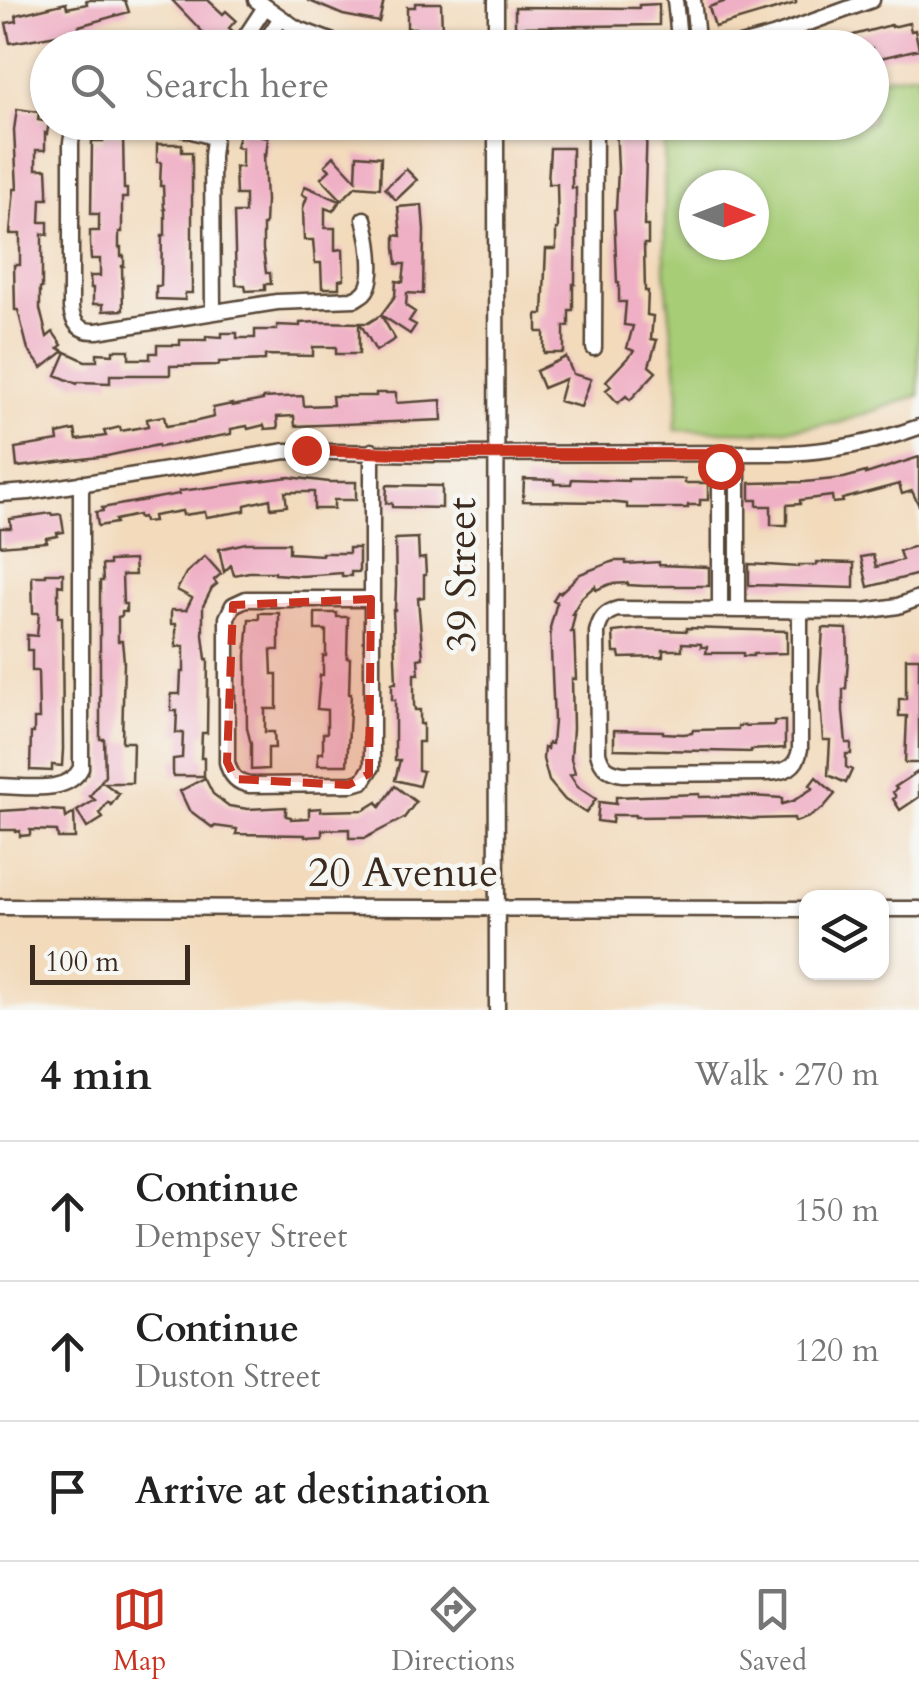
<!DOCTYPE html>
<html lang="en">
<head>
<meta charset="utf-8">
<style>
  body { margin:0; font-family:Cardo,serif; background:#f2f2f2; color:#222 }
  .controls { position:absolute; right:30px; bottom:30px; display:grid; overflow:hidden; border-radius:20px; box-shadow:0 2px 8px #0004 }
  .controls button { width:90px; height:90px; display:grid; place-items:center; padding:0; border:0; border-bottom:2px solid #e0e0e0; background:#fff; color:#222; font:50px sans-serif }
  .compass { position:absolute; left:679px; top:170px; width:90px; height:90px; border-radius:50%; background:#fff; box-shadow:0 2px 8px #0004; rotate:90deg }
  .scale { position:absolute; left:30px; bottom:25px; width:160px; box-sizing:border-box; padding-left:10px; border:5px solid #3b2a1e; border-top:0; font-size:28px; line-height:35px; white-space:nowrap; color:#3b2a1e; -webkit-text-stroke:8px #f6f6f2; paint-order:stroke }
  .stop { position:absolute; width:30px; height:30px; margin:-22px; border:8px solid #c8321e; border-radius:50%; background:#fff }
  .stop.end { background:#c8321e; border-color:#fff; box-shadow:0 2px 10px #0008 }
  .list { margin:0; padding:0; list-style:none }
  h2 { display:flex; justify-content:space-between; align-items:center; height:130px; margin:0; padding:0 40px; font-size:42px }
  h2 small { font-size:32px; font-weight:400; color:#767676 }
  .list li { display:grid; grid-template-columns:65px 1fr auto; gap:30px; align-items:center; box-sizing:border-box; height:140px; padding:0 40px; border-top:2px solid #e0e0e0 }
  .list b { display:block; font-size:38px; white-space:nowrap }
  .list p { margin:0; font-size:32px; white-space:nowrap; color:#767676 }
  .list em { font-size:32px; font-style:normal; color:#767676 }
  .icon { flex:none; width:55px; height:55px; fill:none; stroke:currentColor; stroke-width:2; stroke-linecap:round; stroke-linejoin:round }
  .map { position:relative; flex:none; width:919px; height:1010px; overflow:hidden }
  .search { position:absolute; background:#fff; box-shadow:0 2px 8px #0004; left:30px; right:30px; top:30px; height:110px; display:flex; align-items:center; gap:25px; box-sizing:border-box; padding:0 35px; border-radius:55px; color:#767676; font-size:38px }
  .sheet { height:550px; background:#fff }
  nav { display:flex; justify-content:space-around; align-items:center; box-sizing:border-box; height:140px; border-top:2px solid #e0e0e0; background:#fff; font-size:28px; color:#767676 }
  nav a { display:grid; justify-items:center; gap:5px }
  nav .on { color:#c8321e }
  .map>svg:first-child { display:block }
  .green { fill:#a7cd77; stroke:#717c4a; stroke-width:2.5; fill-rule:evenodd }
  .building { fill:#efafc5 }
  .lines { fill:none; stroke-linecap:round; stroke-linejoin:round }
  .minor-casing { stroke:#564436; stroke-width:19 }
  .minor { stroke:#fff; stroke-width:14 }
  .route { stroke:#c8321e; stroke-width:12 }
  .marked { fill:#c8321e; fill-opacity:0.2; stroke:#c8321e; stroke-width:8; stroke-dasharray:20 12; stroke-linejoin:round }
  .labels { text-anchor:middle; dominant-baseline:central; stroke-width:9; stroke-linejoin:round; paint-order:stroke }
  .street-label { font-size:42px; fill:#3b2a1e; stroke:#f6f6f2 }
</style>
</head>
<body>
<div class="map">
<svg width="919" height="1010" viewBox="0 0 919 1010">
  <rect width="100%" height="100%" fill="#f6f6f2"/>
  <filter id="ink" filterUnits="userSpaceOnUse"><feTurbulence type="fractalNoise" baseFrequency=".01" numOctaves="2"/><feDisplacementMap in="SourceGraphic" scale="20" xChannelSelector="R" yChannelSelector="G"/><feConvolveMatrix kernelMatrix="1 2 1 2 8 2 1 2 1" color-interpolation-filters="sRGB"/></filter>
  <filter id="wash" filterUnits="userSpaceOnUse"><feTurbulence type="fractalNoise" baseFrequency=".0048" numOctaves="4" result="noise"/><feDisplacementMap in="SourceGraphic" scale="40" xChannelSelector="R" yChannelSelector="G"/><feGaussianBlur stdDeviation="2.25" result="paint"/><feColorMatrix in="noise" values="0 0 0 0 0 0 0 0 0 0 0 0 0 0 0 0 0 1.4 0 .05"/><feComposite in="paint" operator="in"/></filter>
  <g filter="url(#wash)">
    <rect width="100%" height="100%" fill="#f2dabb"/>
    <path class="green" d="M919 73V395L839 423 761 432 675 430 679 395 665 272 664 123H728L731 130 753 122H872V82L886 77ZM754 185V245H694V185Z"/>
    <g id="blocks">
      <path class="building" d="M86 0H125L129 12 79 26 80 31 10 43 6 23 17 21 16 15 66 3 67 8 87 4Z
        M172 0H208L223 14 226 11 236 20 229 28 234 32 218 48Z
        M307 0H384L379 22 343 15Z
        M729 0H796V3L715 27 709 7Z
        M415 3H441L442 31 415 32V28H407V7H415Z
        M659 4V25L515 27V7L639 8V5Z
        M909 23 911 31 915 30 919 49 872 60V48H837L835 40 891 25 892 27Z
        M17 109 39 112 38 120 49 122 47 134 45 133V150H36V169H47L48 189V199H41L40 222H48V235L42 234V288H40V309L47 337 53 332 62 345 58 348 64 351 42 368 28 350 18 310H15L14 265H20V234H10L14 189H17L14 130Z
        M242 122H267L262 137 268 138 266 156 264 155 266 201 265 225H263V249L266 273H270L271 284H265V290L246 291 245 285H236L234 213H245V195H236L235 167H242V148L236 147Z
        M626 122H647L644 226H648V244H644L645 291H648L647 315 653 316 651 339 657 340 649 366 656 372 630 400 626 396 618 403 606 390 611 386 606 381 634 351 627 348 633 326 624 325 626 302H619V283H617L614 210H616L618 169 616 125H626Z
        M103 134H123L124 189H127V198H122V232H119V248H121V256H124V266H122L123 310 103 311V304H93V288H91L90 276H100V259H91L90 244V231H99V214H91L92 141H103Z
        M157 144H182V152H192V293H185V300L156 299V286H161L162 235H165V209H164L163 186H160L161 162H157Z
        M550 148H572V188H576L575 284H573V310H569V326H564V353H544V332H537V314H543L546 249H556V229H558L557 184H548Z
        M357 155 381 157 380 188 356 186 342 200 321 178 330 170 325 165 334 156 356 180Z
        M406 169 417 180 396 200 385 188Z
        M305 186 340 201 333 211 325 208V228H335V250L343 249 344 279 339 280V288H322L321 263H315L313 240H304L303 208 307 197 302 194Z
        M422 205 424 230 423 294 407 293 406 306 415 312 409 321 416 325 410 334 381 315 395 296 396 281 403 282 405 264H397L395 248V235L401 236 398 207Z
        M381 315 395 339 376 351 360 323H368Z
        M317 322 359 323V354H336V347H313V356L265 355V360L219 362V365L170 366V375H110V383L78 382 77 384 56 375 66 352 85 361H97V353L113 354V350H129V359H150V353H157V345H180V340H206V336L222 337V333H237V338H255V330H277V325L300 326V323Z
        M566 357 573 374 591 379 581 407 559 401 565 379 543 388 536 371Z
        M376 393H396V403L441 400 442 420 295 426 294 416 277 417 278 428 265 429 264 425 248 429 247 426 231 429V434L171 445 159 447 158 445 107 456 17 467 15 448 58 441 57 434 75 430 77 440 106 436 104 431 120 427 121 431 148 426 147 419 164 416 166 426 193 422 214 417 213 408 232 404V406L263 400V398L303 396 304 406 333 405 332 396H376Z
        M919 457V506L912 491 902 494 899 484 842 499 843 502 833 503 832 496 800 500V504L787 505V525H771V506H757V500H750V483L805 482 844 478 866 472V474Z
        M289 477 329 482H356V500H334V509H314V492H285L287 506 271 508 270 499 245 505V511L226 514 206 517 205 512 183 515 182 511 153 516 154 521 144 522 143 517 139 518 138 515 115 520 116 523 98 526 96 512 103 511 102 508 179 494V491L188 490Z
        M524 479 554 480V484H571L572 479 628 481V479H685V483H708V500H700V505H688V508H627V504L607 502 523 501Z
        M387 485 442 486V508L392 507V503H386Z
        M51 513 52 515 61 514 64 532 57 533 58 536 46 538 47 542 0 546V528H11L10 519Z
        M418 538 419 559 425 558 426 575H424V597L418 598 423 658 418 659 419 674H414V705L415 710H420V724H423V742H418V770L423 771 419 786 395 780 400 760H395V700H392V683H396L393 610H395L396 585 395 539Z
        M246 543H289V553L322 555V553H349V548H359V572H351V576H342V573L302 576 275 574V572H249L234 575 231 565 224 572 219 549Z
        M919 545V574L868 587 861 557 873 555 876 567 902 560 899 551Z
        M205 556 221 574 214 580 217 584 212 588 203 606V635L206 659H208L207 733H202L201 758H204V776H173V759L182 758 183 733H176L177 711H171V694H180L181 672H184V646L176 647V624H171V610H186L192 598 177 590 186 573Z
        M134 560 135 575H122L123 604H126V612H122V616L118 617V641H122L124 661 122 742H133L132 783H104L119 794 111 805 108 802 100 813 103 818 87 828 77 811 95 800 90 796 105 776 104 739H100V581H103L102 565H109V561Z
        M614 561H626V564L659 562V565L709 567V586H644L628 585V583L610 584 596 590 595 586 582 597 572 614H575L571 632H574L576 679H572L573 728 571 759 575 773 570 775 578 787 596 799 586 813 565 800 549 781 543 759 544 748 547 749 548 743 552 744 554 721 550 628 557 602 553 600 558 592 560 593 580 574Z
        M817 562 854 563V588L749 585V564L799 567V565H817Z
        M46 573H63V586L58 585V617H62L63 749 62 766 52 765V771L30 770 31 733H34V719H39L38 671H32V650H27V635L37 636 39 613H33L32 576H46Z
        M259 613H279V650H271L272 674H277V709H265V732H274L275 748H268V769L251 770V744L247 728 246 656 249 619H259Z
        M315 613H337V617H348L347 658H350L349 694H351L347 765H318V753H323V733H327V710L317 709 320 675H323V656H326V630H315Z
        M687 628 787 631V653L753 654V656H743V653H706L707 647H701V644L682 643V650H663V657L620 658 619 653H614L613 632 640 629 687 631Z
        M823 628 847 629 848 659 846 689H843V711L846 743H851V754H846V767L852 770 846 783 828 775 830 740H823L819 689Z
        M906 658H919V763H905L907 716H899V699H906Z
        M774 721H785V748L751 750V752L614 749V730L663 731V733L683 734 692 733 693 730 738 729V726L774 725Z
        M919 771V797L900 810 893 799 896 797 893 792 897 789 895 787Z
        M816 777 835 794 823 808 809 817 795 822 794 818 751 819 721 816 635 817V815H613L612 823 597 821 599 802 616 804V797L699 794V797L750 796 782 798V804L793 801 813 788 810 785Z
        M205 778 213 794 229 806 248 809 286 807V816L291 817V819L309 818V809L321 808V811L364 810 377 802 380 807 395 786 416 802 404 818 365 838H349V829L322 830V836L305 837V835L236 834 237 829 215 826 213 828 189 810 180 791Z
        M33 809 65 811 66 818 74 813 75 838H58L57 831 30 830V835L20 836V831L16 832V830H0V811Z"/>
    </g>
  </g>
  <g filter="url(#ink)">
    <use href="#blocks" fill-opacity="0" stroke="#564436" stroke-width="2.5"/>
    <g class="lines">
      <defs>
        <path id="minor" d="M256 0 296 28 349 48
          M675 0 680 48
          M693 0 698 48
          M238 48 265 7
          M261 48 281 18
          M496 48V0
          M729 48 773 36 872 0
          M81 122 74 128 71 142V308C73 324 80 332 97 331L277 302 355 299C361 295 365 294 368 287 375 271 369 236 364 219
          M161 122 213 137
          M496 122 497 1010
          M213 311 212 156 216 122
          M594 348 595 122
          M0 494 29 492 286 451 432 454 789 453C834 451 877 442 919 427
          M371 599H246L233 605 227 618V762C230 775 236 783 250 785L353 784 363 781 372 767V451
          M720 610V454
          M738 610V453
          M800 611V749C797 768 785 772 767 773L623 774C608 772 601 766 598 752L597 632C600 619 605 612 618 609L864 611 898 606 919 598
          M0 786C25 786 68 795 81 768V483
          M0 907 806 909
          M882 909H919"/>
      </defs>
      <use href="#minor" class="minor-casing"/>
      <use href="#minor" class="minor"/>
    </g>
  </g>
  <g class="lines" filter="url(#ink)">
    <path class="route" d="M306 450 432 454H720V466"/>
  </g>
  <path class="marked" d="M371 599 369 774 348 785 235 779 227 762 233 605Z"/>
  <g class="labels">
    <g class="street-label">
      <text transform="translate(461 575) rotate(-90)">39 Street</text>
      <text x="403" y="872">20 Avenue</text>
    </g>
  </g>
</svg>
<div class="controls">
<button><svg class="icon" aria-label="layers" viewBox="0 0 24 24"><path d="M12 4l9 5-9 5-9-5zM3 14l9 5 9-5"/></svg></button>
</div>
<svg class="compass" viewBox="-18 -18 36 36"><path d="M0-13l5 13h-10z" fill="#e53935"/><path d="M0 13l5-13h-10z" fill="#767676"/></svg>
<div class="scale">100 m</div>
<div class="stop" style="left:720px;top:466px"></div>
<div class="stop end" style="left:306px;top:450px"></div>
<div class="search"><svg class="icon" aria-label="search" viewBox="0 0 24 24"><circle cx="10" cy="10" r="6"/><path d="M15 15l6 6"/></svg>Search here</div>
</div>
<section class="sheet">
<h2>4 min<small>Walk · 270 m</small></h2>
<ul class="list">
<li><svg class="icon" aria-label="ahead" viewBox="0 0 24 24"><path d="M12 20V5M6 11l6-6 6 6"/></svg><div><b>Continue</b><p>Dempsey Street</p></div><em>150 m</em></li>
<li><svg class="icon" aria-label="ahead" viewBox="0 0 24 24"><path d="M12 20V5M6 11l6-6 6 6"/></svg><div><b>Continue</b><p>Duston Street</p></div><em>120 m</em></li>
<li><svg class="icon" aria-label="arrive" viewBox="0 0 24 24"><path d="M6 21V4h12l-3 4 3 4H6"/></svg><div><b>Arrive at destination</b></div></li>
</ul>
</section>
<nav>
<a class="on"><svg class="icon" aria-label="map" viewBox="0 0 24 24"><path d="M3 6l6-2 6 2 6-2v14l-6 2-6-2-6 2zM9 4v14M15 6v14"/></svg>Map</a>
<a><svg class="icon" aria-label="directions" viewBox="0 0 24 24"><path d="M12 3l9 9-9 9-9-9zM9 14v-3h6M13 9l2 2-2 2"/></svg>Directions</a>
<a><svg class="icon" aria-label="saved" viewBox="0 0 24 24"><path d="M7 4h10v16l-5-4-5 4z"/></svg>Saved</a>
</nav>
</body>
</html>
